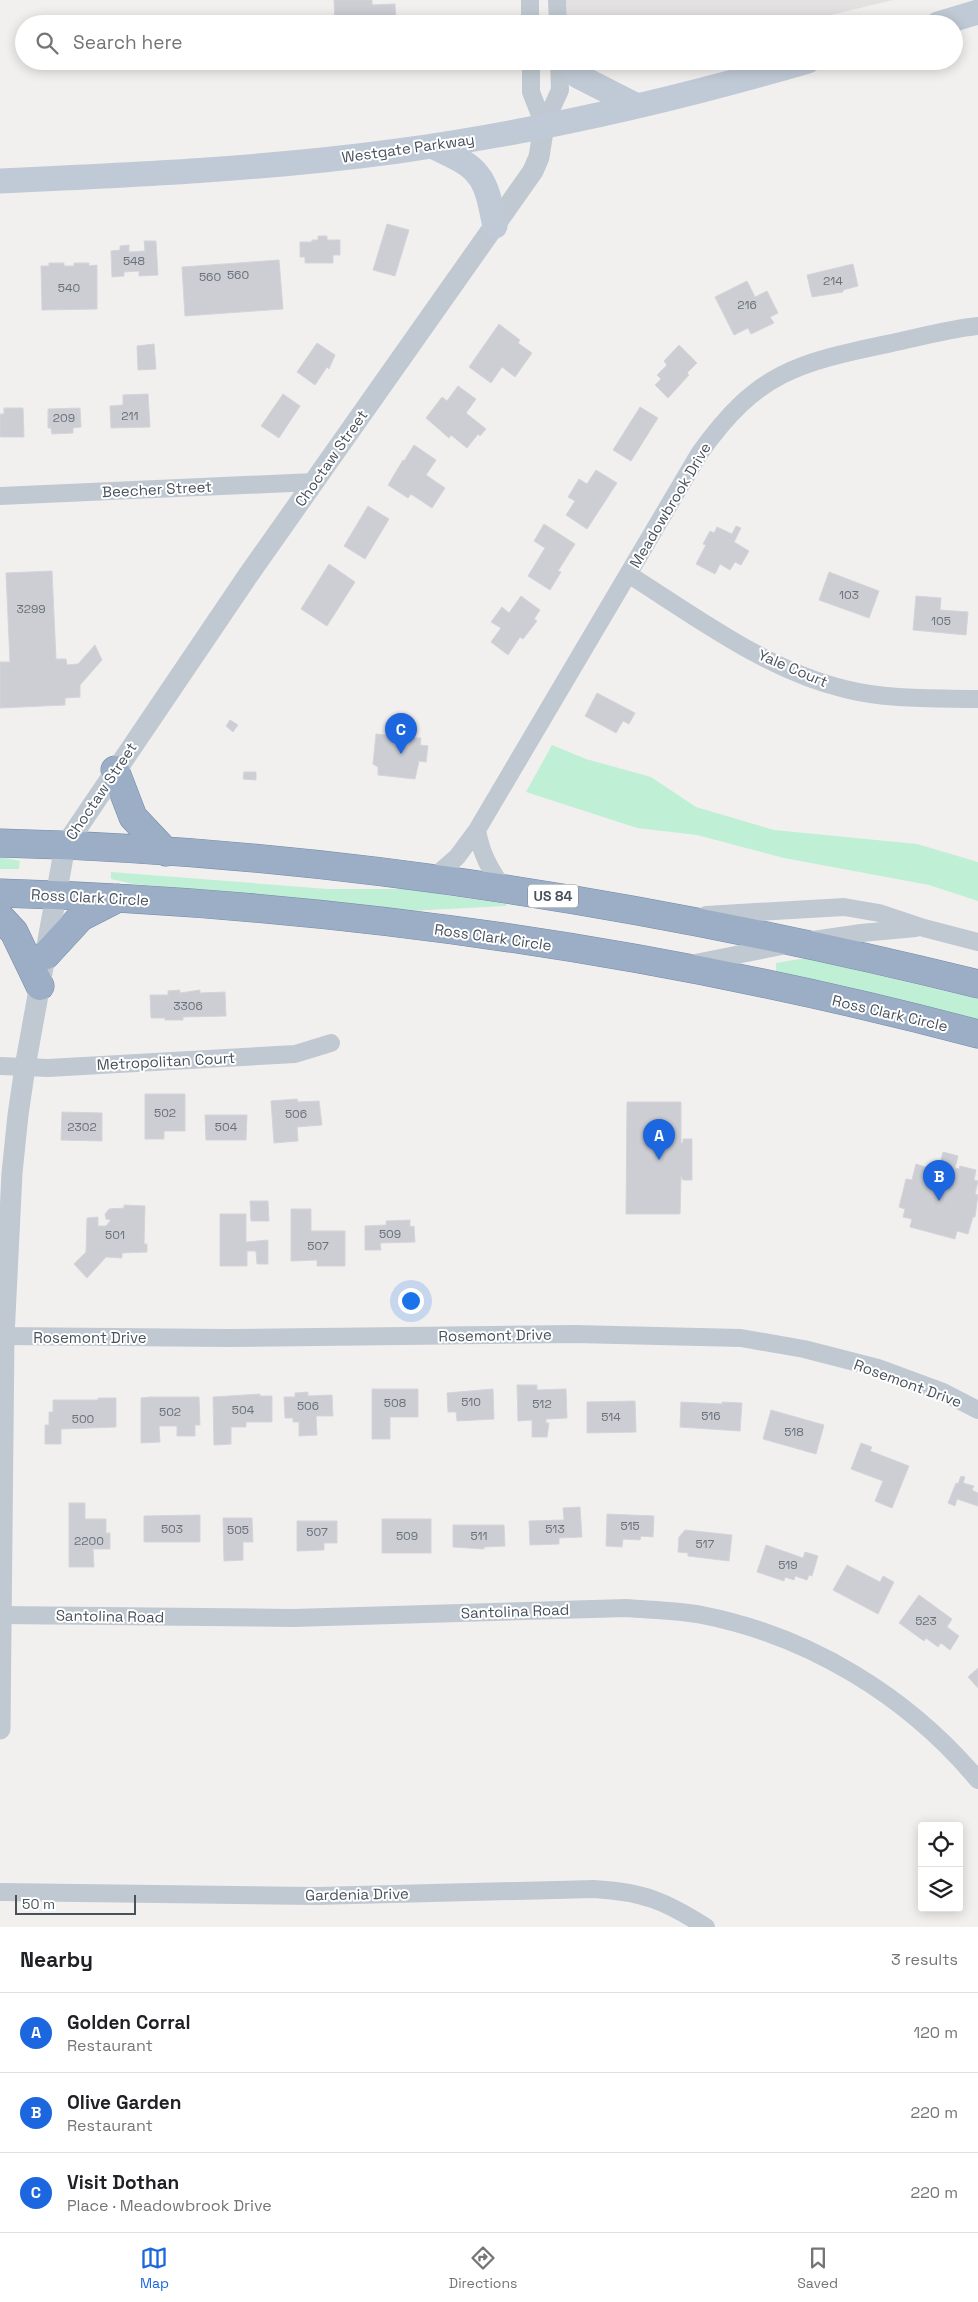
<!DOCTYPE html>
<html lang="en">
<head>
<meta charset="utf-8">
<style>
  body { margin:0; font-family:"Space Grotesk",sans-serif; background:#f2f2f2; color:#202124 }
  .controls { position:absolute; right:15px; bottom:15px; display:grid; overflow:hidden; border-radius:5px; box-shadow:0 2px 12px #0003 }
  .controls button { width:45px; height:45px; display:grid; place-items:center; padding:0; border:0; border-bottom:1px solid #e0e0e0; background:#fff; color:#202124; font:25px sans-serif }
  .scale { position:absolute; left:15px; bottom:12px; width:121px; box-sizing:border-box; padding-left:5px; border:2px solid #48525d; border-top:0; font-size:14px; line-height:18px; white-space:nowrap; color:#48525d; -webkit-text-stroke:4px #fff; paint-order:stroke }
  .you { position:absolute; left:410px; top:1300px; width:18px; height:18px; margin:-12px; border:4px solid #fff; border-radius:50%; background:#1a73e8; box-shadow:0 0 0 8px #1a73e833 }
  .badge { display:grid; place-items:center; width:32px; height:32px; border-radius:50%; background:#1c67df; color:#fff; font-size:16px; font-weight:700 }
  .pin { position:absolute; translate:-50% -41px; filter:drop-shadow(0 1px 2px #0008) }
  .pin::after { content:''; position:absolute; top:26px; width:18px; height:15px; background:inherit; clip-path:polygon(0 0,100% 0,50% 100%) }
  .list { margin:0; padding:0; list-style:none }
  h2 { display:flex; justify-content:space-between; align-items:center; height:65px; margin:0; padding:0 20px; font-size:21px }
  h2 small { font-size:16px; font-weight:400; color:#757577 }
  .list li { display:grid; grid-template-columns:32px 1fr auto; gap:15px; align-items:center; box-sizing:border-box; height:80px; padding:0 20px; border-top:1px solid #e0e0e0 }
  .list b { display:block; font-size:19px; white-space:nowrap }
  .list p { margin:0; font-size:16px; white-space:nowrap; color:#757577 }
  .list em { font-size:16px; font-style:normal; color:#757577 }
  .icon { flex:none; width:28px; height:28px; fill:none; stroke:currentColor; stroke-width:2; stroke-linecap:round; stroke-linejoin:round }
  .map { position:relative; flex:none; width:978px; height:1927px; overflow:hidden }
  .search { position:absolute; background:#fff; box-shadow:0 2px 12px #0003; left:15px; right:15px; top:15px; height:55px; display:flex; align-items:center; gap:12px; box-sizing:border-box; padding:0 18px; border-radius:28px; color:#757577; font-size:19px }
  .sheet { height:305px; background:#fff }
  nav { display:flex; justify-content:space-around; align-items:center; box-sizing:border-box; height:70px; border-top:1px solid #e0e0e0; background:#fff; font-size:14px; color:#757577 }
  nav a { display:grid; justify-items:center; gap:2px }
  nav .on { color:#1c67df }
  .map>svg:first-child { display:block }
  .education { fill:#e3e1e1 }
  .green { fill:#bfefd4 }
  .building { fill:#ccced4; stroke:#d3d5db }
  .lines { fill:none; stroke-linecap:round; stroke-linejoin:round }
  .trunk-casing { stroke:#738aa9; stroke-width:29 }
  .minor { stroke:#c0c9d1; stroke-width:18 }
  .tertiary { stroke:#c0c9d1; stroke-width:21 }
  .secondary { stroke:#c0cad6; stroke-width:25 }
  .trunk { stroke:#9caec6; stroke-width:28 }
  .labels { text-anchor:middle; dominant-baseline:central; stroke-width:4; stroke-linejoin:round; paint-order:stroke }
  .number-label { font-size:12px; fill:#69717b }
  .shield { fill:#fff; stroke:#7f868e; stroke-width:1 }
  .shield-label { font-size:14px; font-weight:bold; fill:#48525d }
  .street-label { font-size:15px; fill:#48525d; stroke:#fff }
</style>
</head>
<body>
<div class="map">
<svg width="978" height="1927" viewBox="0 0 978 1927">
  <rect width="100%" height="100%" fill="#f2f0ef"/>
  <path class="education" d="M566 0H893L793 24H567Z"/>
  <path class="green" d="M552 745 586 759 651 777 696 807 774 830 917 844 978 862V901L929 885 784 858 697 835 637 828 526 792Z
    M0 857 20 861 19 869H0Z
    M111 872 328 889H405L506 904V906L409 911 327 901 134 884 111 879Z
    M806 958 978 999V1020L776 973V963Z"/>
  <path class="building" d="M334 0H372V5L395 4 396 24H335Z
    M387 224 409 230 395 276 373 270Z
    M318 236H327V240H340V255H333V263H305V257H300V242H312V240H318Z
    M144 241H156L158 275 139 276V271L124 272V276L112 277 111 251 120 250V246L129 245V252L145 251Z
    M279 260 283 309 185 316 182 267Z
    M49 263H64V266H74V263H89V266L97 265V309L42 310 41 266H49Z
    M853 264 858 286 843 290V292L812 297 807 275Z
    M747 281 755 297 767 291 778 313 770 317 774 323 751 334 748 328 734 335 715 297Z
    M499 324 520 340 518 343 532 353 515 377 502 367 491 383 469 367Z
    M317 343 335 355 329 369 327 367 315 385 297 372Z
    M154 344 156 369 138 370 137 346Z
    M679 345 697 363 687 373 689 375 668 398 655 385 661 379 657 375 667 365 664 361Z
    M458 386 476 399 466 413 486 429 480 436 478 434 467 448 451 435 449 438 426 418 442 397 447 401Z
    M148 394 150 427 111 428 110 406 123 405V395Z
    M283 394 300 406 279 438 261 426Z
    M640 407 658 418 631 461 613 450Z
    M4 408H23L24 437H0V414H4Z
    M80 408 81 427 73 428V433L52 434 51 428H48V409Z
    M414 445 436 460 426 475 445 488 432 508 411 494 408 498 388 485 403 460 404 461Z
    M596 470 617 483 587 529 566 515 575 501 568 497 579 479 587 484Z
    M368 506 389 519 365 559 344 546Z
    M544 524 575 544 558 571 561 572 550 590 528 576 545 548 534 541Z
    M736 526 741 528 734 542 749 551 741 565 735 562 730 570 720 564 715 574 696 564 706 545 703 544 710 531 714 533 717 527 732 534Z
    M329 564 355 582 327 626 301 609Z
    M52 571 56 659H66L67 665 78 664 95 645 102 660 80 685V697L65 698V705L0 708V662H10L6 573Z
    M829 572 879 591 869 618 819 600Z
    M521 596 540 610 534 619 537 621 523 639 520 637 508 655 491 642 501 628 491 622 502 607 509 613Z
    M916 596 941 598 940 610 968 612 966 635 913 630Z
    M597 693 635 713 629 724 623 721 616 733 585 716Z
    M230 720 238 725 233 732 226 726Z
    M390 722 414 724 412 738H421L420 745 428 746 426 762 419 761 415 779 378 775V767L373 764 376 734 386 735Z
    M244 772H256V780L243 779Z
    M180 990V993L200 990V993L225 992 226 1016 183 1017V1020H165V1018H151L150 995H168V991Z
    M145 1094H185V1131H164V1139H145Z
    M297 1099 298 1102 319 1101 322 1125 297 1127 298 1141 274 1143 271 1101Z
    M627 1102H681V1143H683V1139H692V1180H683L681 1176 680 1214H626Z
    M62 1112 102 1113V1141L61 1140Z
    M205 1115H247L246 1140H206Z
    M943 1152 958 1156 955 1168 959 1169 960 1166 976 1170 974 1180 978 1181 975 1194 978 1195 975 1217H973L968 1234 957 1231 955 1239 910 1227 912 1219 903 1217 905 1209 899 1207 906 1179 912 1180 916 1164 938 1171Z
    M250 1201H268L269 1221H251Z
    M124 1205 145 1206 144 1244H147V1252L122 1253V1258L106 1257 87 1278 74 1264 86 1252 87 1218 98 1217V1226H106L111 1220 106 1219 105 1214 109 1209 124 1208Z
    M291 1209H311V1231H345V1266H317V1260L291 1261Z
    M220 1214H246V1242L268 1240V1264H257L256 1251H247V1266H220Z
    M410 1220V1227L414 1226 415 1242 380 1243 381 1250H365V1226L386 1225V1221Z
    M517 1385H537V1390L566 1389 567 1418 546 1419V1423H549L547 1437H532V1420L518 1421Z
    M372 1389H418V1417H390V1439H372Z
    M493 1389 494 1419 457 1421 456 1412H448L447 1393Z
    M308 1392V1396L332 1395 333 1416H316L317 1435 299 1436V1422H293V1418H285L284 1397H295V1393Z
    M260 1394V1396H272V1422H246V1427H231V1444L214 1445 213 1397Z
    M150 1397H199L200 1425H195V1436H177V1426H159L160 1442 141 1443V1398Z
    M98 1398H116V1427L61 1429V1444H45V1425H49V1412H53V1400H98Z
    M635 1401 636 1432 587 1433V1402Z
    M681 1402 722 1404V1402L742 1403 740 1431 680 1427Z
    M771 1410 824 1425 816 1454 763 1439Z
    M861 1443 872 1447 870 1451 909 1466 892 1508 875 1501 883 1481 851 1469Z
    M961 1476 965 1477 963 1483 974 1486 972 1490 978 1493V1506L957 1499 955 1506 948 1503 956 1483 958 1484Z
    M69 1503H85V1519H106V1533H110V1549H93L94 1567H69Z
    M580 1507 582 1537 559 1538V1544L530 1545 529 1521 564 1520 563 1508Z
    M607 1514 654 1516 653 1537 641 1536 640 1540 623 1539 622 1547 606 1546Z
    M200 1515V1542H144V1516Z
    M223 1518H252L253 1542H243V1560L224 1561Z
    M382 1519H431V1553H382Z
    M297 1521H337V1543H324V1550L297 1551Z
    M453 1525H504L505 1546 484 1547V1549L453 1547Z
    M685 1530 732 1535 729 1561 688 1556V1553L678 1552 679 1537Z
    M766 1545 803 1558 805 1552 818 1556 812 1576 809 1575 807 1580 795 1576 794 1580 785 1577 784 1581 757 1572Z
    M847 1565 880 1582 883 1576 894 1582 878 1614 833 1590Z
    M919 1595 952 1619 947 1627 959 1636 950 1650 941 1643 938 1647 926 1638 924 1641 899 1623Z
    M978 1668V1688L968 1677Z"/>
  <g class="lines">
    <defs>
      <path id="trunk" d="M115 770 133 817 166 852
        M0 843C330 851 658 905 978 984
        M0 893C329 903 660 950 978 1034
        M0 917 14 932 40 986
        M46 955 81 917 118 898"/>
    </defs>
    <use href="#trunk" class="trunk-casing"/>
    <path class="minor" d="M530 0V24
      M557 0 558 24
      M531 61V92L544 125
      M544 125 560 90 559 61
      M0 496 314 482
      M628 574C696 617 766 670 845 689 888 700 934 698 978 699
      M477 830C481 853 489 868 503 888
      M432 879 457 857 477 830 699 454C758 371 797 363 892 343 920 337 949 329 978 326
      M706 915 844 907 879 913 924 928 978 942
      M813 940 861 933 916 928
      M690 964 787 945
      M0 1066 48 1068 295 1054 331 1043
      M0 1336 229 1338 575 1334 741 1338 804 1349 878 1368 943 1392 978 1410
      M0 1615 293 1618 626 1608C651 1610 677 1610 702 1615 809 1636 908 1696 978 1780
      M0 1892 316 1896 594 1889C644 1892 665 1901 706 1927"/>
    <path class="tertiary" d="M0 1729 4 1337 12 1173 18 1115 25 1067 65 846 249 574 533 171 539 157 544 125"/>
    <path class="secondary" d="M938 24 978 12
      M566 61 578 76 637 106
      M432 146C447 154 468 161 478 175 489 188 491 210 495 226
      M0 181C133 175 266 169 398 151 536 132 675 100 808 61"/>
    <use href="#trunk" class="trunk"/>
  </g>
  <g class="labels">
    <g class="number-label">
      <text x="134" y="261">548</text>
      <text x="238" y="275">560</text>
      <text x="210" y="277">560</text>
      <text x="833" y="281">214</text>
      <text x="69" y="288">540</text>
      <text x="747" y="305">216</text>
      <text x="130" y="416">211</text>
      <text x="64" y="418">209</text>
      <text x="849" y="595">103</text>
      <text x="31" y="609">3299</text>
      <text x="941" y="621">105</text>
      <text x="188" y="1006">3306</text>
      <text x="165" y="1113">502</text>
      <text x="296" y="1114">506</text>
      <text x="82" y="1127">2302</text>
      <text x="226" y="1127">504</text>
      <text x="390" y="1234">509</text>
      <text x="115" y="1235">501</text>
      <text x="318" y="1246">507</text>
      <text x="471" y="1402">510</text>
      <text x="395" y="1403">508</text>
      <text x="542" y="1404">512</text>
      <text x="308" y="1406">506</text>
      <text x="243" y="1410">504</text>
      <text x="170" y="1412">502</text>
      <text x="711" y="1416">516</text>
      <text x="611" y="1417">514</text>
      <text x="83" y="1419">500</text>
      <text x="794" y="1432">518</text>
      <text x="630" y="1526">515</text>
      <text x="172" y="1529">503</text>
      <text x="555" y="1529">513</text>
      <text x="238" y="1530">505</text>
      <text x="317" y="1532">507</text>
      <text x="407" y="1536">509</text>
      <text x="479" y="1536">511</text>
      <text x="89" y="1541">2200</text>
      <text x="705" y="1544">517</text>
      <text x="788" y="1565">519</text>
      <text x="926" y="1621">523</text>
    </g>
    <rect class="shield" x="528" y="884.5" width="50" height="23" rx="4"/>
    <g class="shield-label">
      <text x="553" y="896">US 84</text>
    </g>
    <g class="street-label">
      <text transform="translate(408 148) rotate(-8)">Westgate Parkway</text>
      <text transform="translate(331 458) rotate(-55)">Choctaw Street</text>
      <text transform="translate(157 489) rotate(-3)">Beecher Street</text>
      <text transform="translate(670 505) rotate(-59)">Meadowbrook Drive</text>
      <text transform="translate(793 668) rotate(23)">Yale Court</text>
      <text transform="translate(101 791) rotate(-56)">Choctaw Street</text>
      <text transform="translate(90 897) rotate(3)">Ross Clark Circle</text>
      <text transform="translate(493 937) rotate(8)">Ross Clark Circle</text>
      <text transform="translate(890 1013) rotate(13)">Ross Clark Circle</text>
      <text transform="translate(166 1061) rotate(-3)">Metropolitan Court</text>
      <text transform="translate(495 1335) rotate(-1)">Rosemont Drive</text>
      <text x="90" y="1337">Rosemont Drive</text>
      <text transform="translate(908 1383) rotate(20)">Rosemont Drive</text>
      <text transform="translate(515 1611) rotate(-2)">Santolina Road</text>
      <text transform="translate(110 1616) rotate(1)">Santolina Road</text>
      <text transform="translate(357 1894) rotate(-1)">Gardenia Drive</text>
    </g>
  </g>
</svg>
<div class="controls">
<button><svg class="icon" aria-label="locate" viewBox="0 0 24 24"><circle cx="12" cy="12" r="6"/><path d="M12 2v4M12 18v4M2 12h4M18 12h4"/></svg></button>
<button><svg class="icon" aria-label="layers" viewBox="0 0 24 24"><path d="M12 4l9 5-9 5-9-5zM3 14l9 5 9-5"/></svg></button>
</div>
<div class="scale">50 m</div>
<div class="you"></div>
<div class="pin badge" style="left:659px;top:1160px">A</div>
<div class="pin badge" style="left:939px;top:1201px">B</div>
<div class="pin badge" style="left:401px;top:754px">C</div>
<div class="search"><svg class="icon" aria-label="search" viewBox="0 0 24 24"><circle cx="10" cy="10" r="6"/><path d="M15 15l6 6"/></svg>Search here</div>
</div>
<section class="sheet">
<h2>Nearby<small>3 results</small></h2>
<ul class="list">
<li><span class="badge">A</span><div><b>Golden Corral</b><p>Restaurant</p></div><em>120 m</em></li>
<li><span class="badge">B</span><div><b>Olive Garden</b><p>Restaurant</p></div><em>220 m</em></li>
<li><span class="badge">C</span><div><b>Visit Dothan</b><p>Place · Meadowbrook Drive</p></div><em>220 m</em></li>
</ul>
</section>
<nav>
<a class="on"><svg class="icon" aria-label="map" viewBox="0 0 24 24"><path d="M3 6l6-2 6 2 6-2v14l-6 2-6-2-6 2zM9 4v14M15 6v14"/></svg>Map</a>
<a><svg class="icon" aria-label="directions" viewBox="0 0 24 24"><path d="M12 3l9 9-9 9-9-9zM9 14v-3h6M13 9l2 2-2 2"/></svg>Directions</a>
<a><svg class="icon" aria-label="saved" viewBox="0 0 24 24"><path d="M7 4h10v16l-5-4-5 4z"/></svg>Saved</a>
</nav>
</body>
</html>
